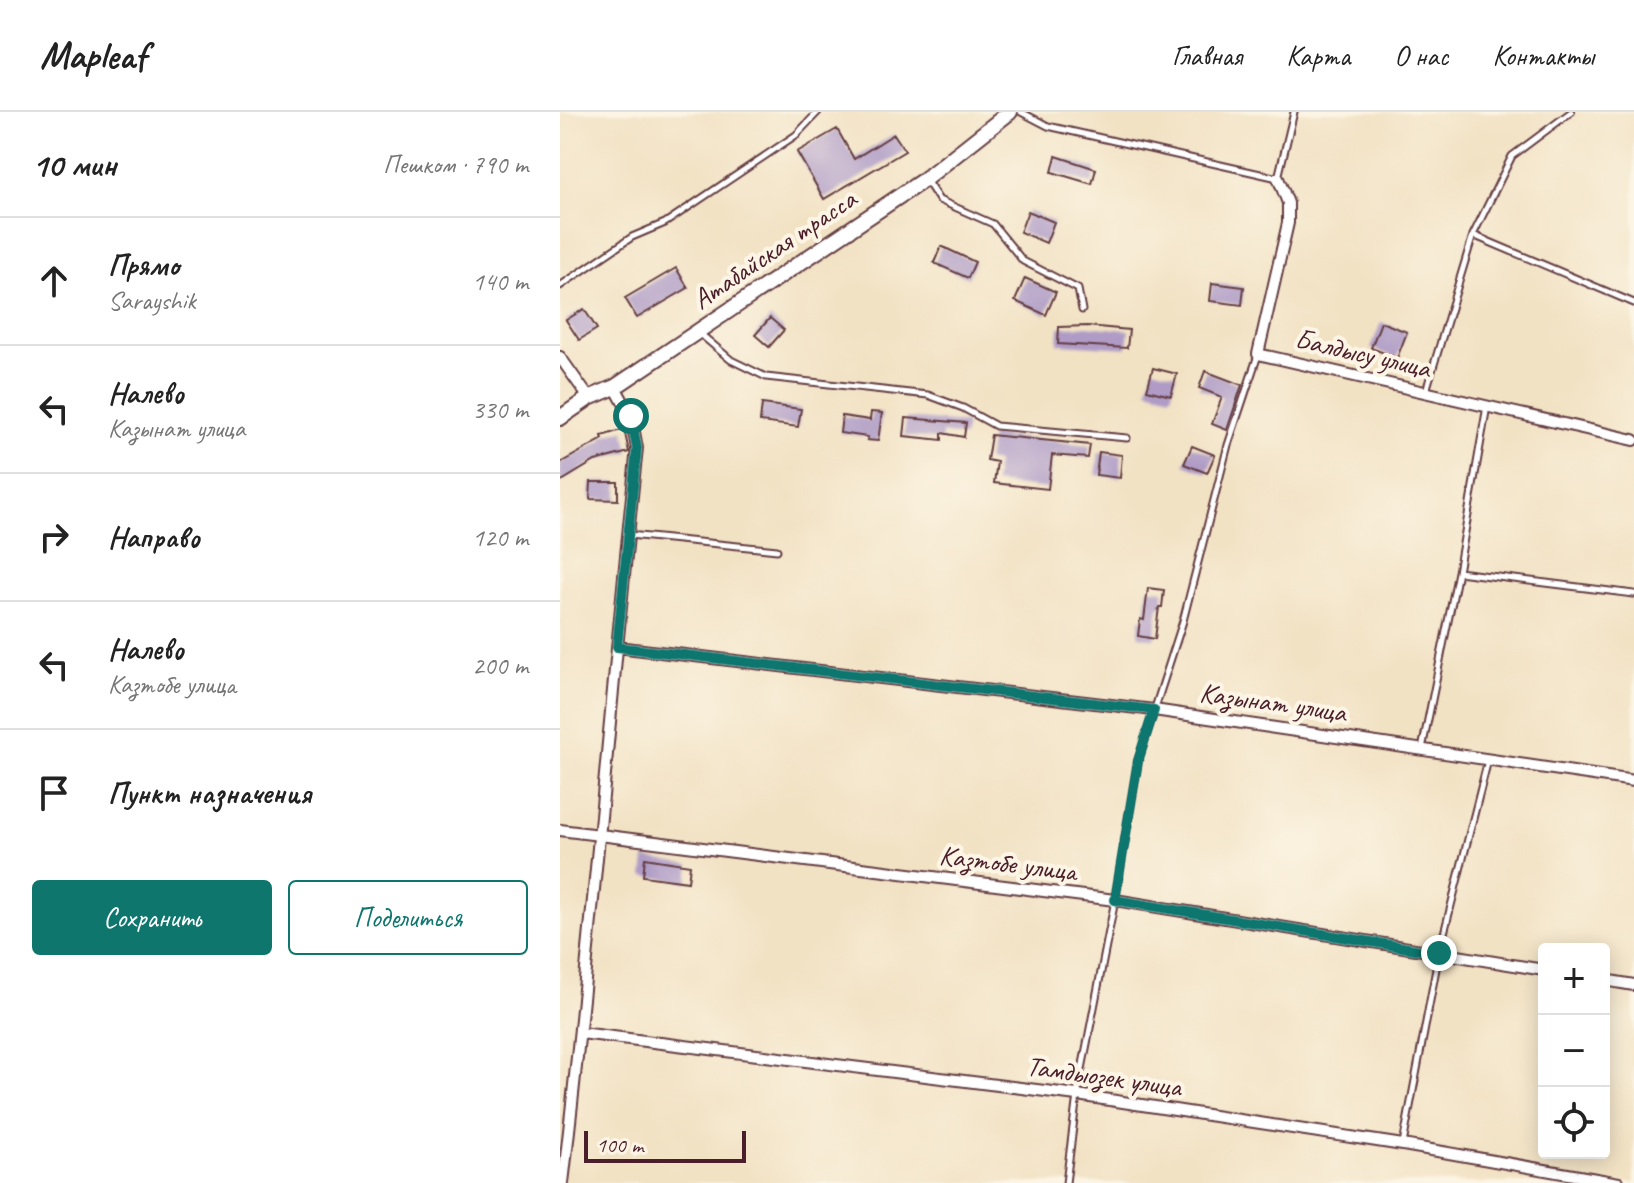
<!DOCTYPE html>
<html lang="ru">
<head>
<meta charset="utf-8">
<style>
  body { margin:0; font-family:Caveat,sans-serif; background:#f2f2f2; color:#222 }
  .controls { position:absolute; right:24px; bottom:24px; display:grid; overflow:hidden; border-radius:8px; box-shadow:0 4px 20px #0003 }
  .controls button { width:72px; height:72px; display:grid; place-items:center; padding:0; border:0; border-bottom:2px solid #e0e0e0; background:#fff; color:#222; font:40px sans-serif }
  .scale { position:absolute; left:24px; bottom:20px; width:162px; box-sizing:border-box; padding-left:8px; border:4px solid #4a1f2b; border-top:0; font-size:22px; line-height:28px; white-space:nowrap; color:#4a1f2b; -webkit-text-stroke:6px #fcf5e5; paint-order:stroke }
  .stop { position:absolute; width:24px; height:24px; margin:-18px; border:6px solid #0f766e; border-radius:50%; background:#fff }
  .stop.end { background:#0f766e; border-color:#fff; box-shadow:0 2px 8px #0008 }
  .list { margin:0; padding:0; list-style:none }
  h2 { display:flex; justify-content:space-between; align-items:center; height:104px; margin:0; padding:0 32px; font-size:34px }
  h2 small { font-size:26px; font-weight:400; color:#767676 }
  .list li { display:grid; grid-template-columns:52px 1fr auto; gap:24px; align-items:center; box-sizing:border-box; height:128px; padding:0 32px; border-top:2px solid #e0e0e0 }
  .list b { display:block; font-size:30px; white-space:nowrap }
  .list p { margin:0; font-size:26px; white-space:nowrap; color:#767676 }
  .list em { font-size:26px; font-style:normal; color:#767676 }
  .actions { display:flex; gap:16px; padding:24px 32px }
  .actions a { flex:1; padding:18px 0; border:2px solid #0f766e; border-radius:8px; text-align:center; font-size:28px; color:#0f766e }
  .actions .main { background:#0f766e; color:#fff }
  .icon { flex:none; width:44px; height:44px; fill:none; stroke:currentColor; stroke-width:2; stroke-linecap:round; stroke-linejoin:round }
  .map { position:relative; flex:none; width:1074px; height:1071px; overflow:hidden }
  header { display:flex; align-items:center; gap:48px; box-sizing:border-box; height:112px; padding:0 40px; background:#fff; border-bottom:2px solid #e0e0e0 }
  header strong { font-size:38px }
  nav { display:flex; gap:44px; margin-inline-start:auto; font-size:28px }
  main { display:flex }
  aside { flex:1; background:#fff }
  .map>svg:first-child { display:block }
  .building { fill:#af9bc6 }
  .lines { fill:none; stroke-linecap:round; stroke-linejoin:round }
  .lane-casing { stroke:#633c42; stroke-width:9 }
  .street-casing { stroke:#633c42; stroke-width:14 }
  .secondary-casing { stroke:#633c42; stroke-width:18 }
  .lane { stroke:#fff; stroke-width:5 }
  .street { stroke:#fff; stroke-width:10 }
  .secondary { stroke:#fff; stroke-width:14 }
  .route { stroke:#0f766e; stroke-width:10 }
  .labels { text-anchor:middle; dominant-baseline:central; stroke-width:8; stroke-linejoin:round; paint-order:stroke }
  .street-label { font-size:28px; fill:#4a1f2b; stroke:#fcf5e5 }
</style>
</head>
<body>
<header>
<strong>Mapleaf</strong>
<nav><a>Главная</a><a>Карта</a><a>О нас</a><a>Контакты</a></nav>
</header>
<main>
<aside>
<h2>10 мин<small>Пешком · 790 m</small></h2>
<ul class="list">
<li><svg class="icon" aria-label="ahead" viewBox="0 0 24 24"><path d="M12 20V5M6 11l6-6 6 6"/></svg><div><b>Прямо</b><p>Sarayshik</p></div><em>140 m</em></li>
<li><svg class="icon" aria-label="left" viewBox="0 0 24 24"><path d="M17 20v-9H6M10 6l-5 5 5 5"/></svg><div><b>Налево</b><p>Казынат улица</p></div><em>330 m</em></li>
<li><svg class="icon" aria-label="right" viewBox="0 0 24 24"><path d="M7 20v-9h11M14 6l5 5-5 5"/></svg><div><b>Направо</b></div><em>120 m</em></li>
<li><svg class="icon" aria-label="left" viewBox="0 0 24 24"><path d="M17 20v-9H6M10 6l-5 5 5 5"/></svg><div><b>Налево</b><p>Казтобе улица</p></div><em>200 m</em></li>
<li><svg class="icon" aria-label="arrive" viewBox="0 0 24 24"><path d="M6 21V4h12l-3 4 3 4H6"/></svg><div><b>Пункт назначения</b></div></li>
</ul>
<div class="actions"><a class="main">Сохранить</a><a>Поделиться</a></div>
</aside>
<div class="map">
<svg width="1074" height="1071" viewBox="0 0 1074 1071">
  <rect width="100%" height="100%" fill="#fcf5e5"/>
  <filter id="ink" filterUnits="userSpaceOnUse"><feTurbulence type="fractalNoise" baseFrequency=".0125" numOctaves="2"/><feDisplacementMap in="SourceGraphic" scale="16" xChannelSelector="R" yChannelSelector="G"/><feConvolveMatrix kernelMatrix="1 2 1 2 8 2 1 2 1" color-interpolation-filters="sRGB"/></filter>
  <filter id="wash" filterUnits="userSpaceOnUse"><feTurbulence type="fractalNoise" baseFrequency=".006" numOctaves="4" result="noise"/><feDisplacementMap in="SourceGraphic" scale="32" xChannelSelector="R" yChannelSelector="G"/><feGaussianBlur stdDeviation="1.8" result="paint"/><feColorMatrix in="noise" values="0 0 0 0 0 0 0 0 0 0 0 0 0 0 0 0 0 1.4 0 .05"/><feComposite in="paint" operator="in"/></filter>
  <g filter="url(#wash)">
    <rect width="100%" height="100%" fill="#f2e2c4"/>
    <g id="blocks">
      <path class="building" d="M277 17 294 47 334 22 345 39 264 87 237 40Z
        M496 44 536 57 532 72 492 60Z
        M468 99 494 110 486 131 460 120Z
        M381 134 415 150 408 166 374 151Z
        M116 156 128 176 77 206 65 186Z
        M465 166 496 180 486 203 455 189Z
        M652 171 684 175 682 193 650 189Z
        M24 197 37 217 19 228 6 208Z
        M210 206 224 218 209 235 195 223Z
        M821 210 847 220 837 246 811 236Z
        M527 214 569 218 567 236 498 232 499 215Z
        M593 256 617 262 611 284 587 278Z
        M645 259 682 273 667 318 652 312 662 285 639 276Z
        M202 292 241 297 238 315 200 310Z
        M311 300 322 301 318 329 307 328 308 325 280 321 282 304 310 308Z
        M346 306 406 311 404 325 382 321V328L344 324Z
        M64 317 69 340 35 349 0 370V351L43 327 42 324Z
        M431 323 530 333 528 346 492 343 488 377 434 371 437 350 427 348Z
        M632 334 655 343 647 361 624 352Z
        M539 340 562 343 560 366 536 363Z
        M31 370H58V388L30 387Z
        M588 476 604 478 602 495H599L595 527 578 524 580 507 584 508Z
        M85 746 130 753 128 770 83 764Z"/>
    </g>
  </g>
  <g filter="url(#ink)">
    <use href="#blocks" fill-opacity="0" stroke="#633c42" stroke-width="2"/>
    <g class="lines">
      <defs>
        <path id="lane" d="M461 0 488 14 718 66 734 0
          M366 68 379 88 433 112 463 149 518 177 522 198
          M913 123 1074 191
          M0 174 72 125 105 111 236 23 258 0
          M138 220 171 248 206 265 368 283 403 296 436 314 567 326
          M866 279 913 123 952 44 1011 0
          M69 423 217 438
          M898 460 1074 482
          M862 637 898 460 927 294
          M843 1032 879 841 928 648
          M506 1071 517 983 555 788 578 649 623 509 668 333 698 243"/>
        <path id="street" d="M718 66 728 91V111L698 242 1074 328
          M0 245 29 286
          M57 535 594 598 1074 669
          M0 718 555 788 984 858
          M1044 868 1074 873
          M21 921 517 983 843 1033 1059 1071
          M3 1071C32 827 51 581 77 336L71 304 55 275"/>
        <path id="secondary" d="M0 306 29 286 55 275 365 67 450 0"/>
      </defs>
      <use href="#lane" class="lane-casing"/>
      <use href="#street" class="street-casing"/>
      <use href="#secondary" class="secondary-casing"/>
      <use href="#lane" class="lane"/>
      <use href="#street" class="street"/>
      <use href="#secondary" class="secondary"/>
    </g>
  </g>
  <g class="lines" filter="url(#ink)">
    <path class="route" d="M71 304 77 336 57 535 594 598 578 649 555 788 879 841"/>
  </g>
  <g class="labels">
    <g class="street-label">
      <text transform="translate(214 137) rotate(-34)">Атабайская трасса</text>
      <text transform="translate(803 241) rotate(13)">Балдысу улица</text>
      <text transform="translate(713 590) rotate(8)">Казынат улица</text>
      <text transform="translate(448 751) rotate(7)">Казтобе улица</text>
      <text transform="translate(544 964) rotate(8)">Тамдыозек улица</text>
    </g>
  </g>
</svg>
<div class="controls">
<button>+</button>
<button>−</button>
<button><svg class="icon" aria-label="locate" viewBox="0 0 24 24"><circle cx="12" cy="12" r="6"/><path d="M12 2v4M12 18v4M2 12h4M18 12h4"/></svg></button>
</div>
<div class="scale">100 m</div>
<div class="stop" style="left:71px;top:304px"></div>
<div class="stop end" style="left:879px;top:841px"></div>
</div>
</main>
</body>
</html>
